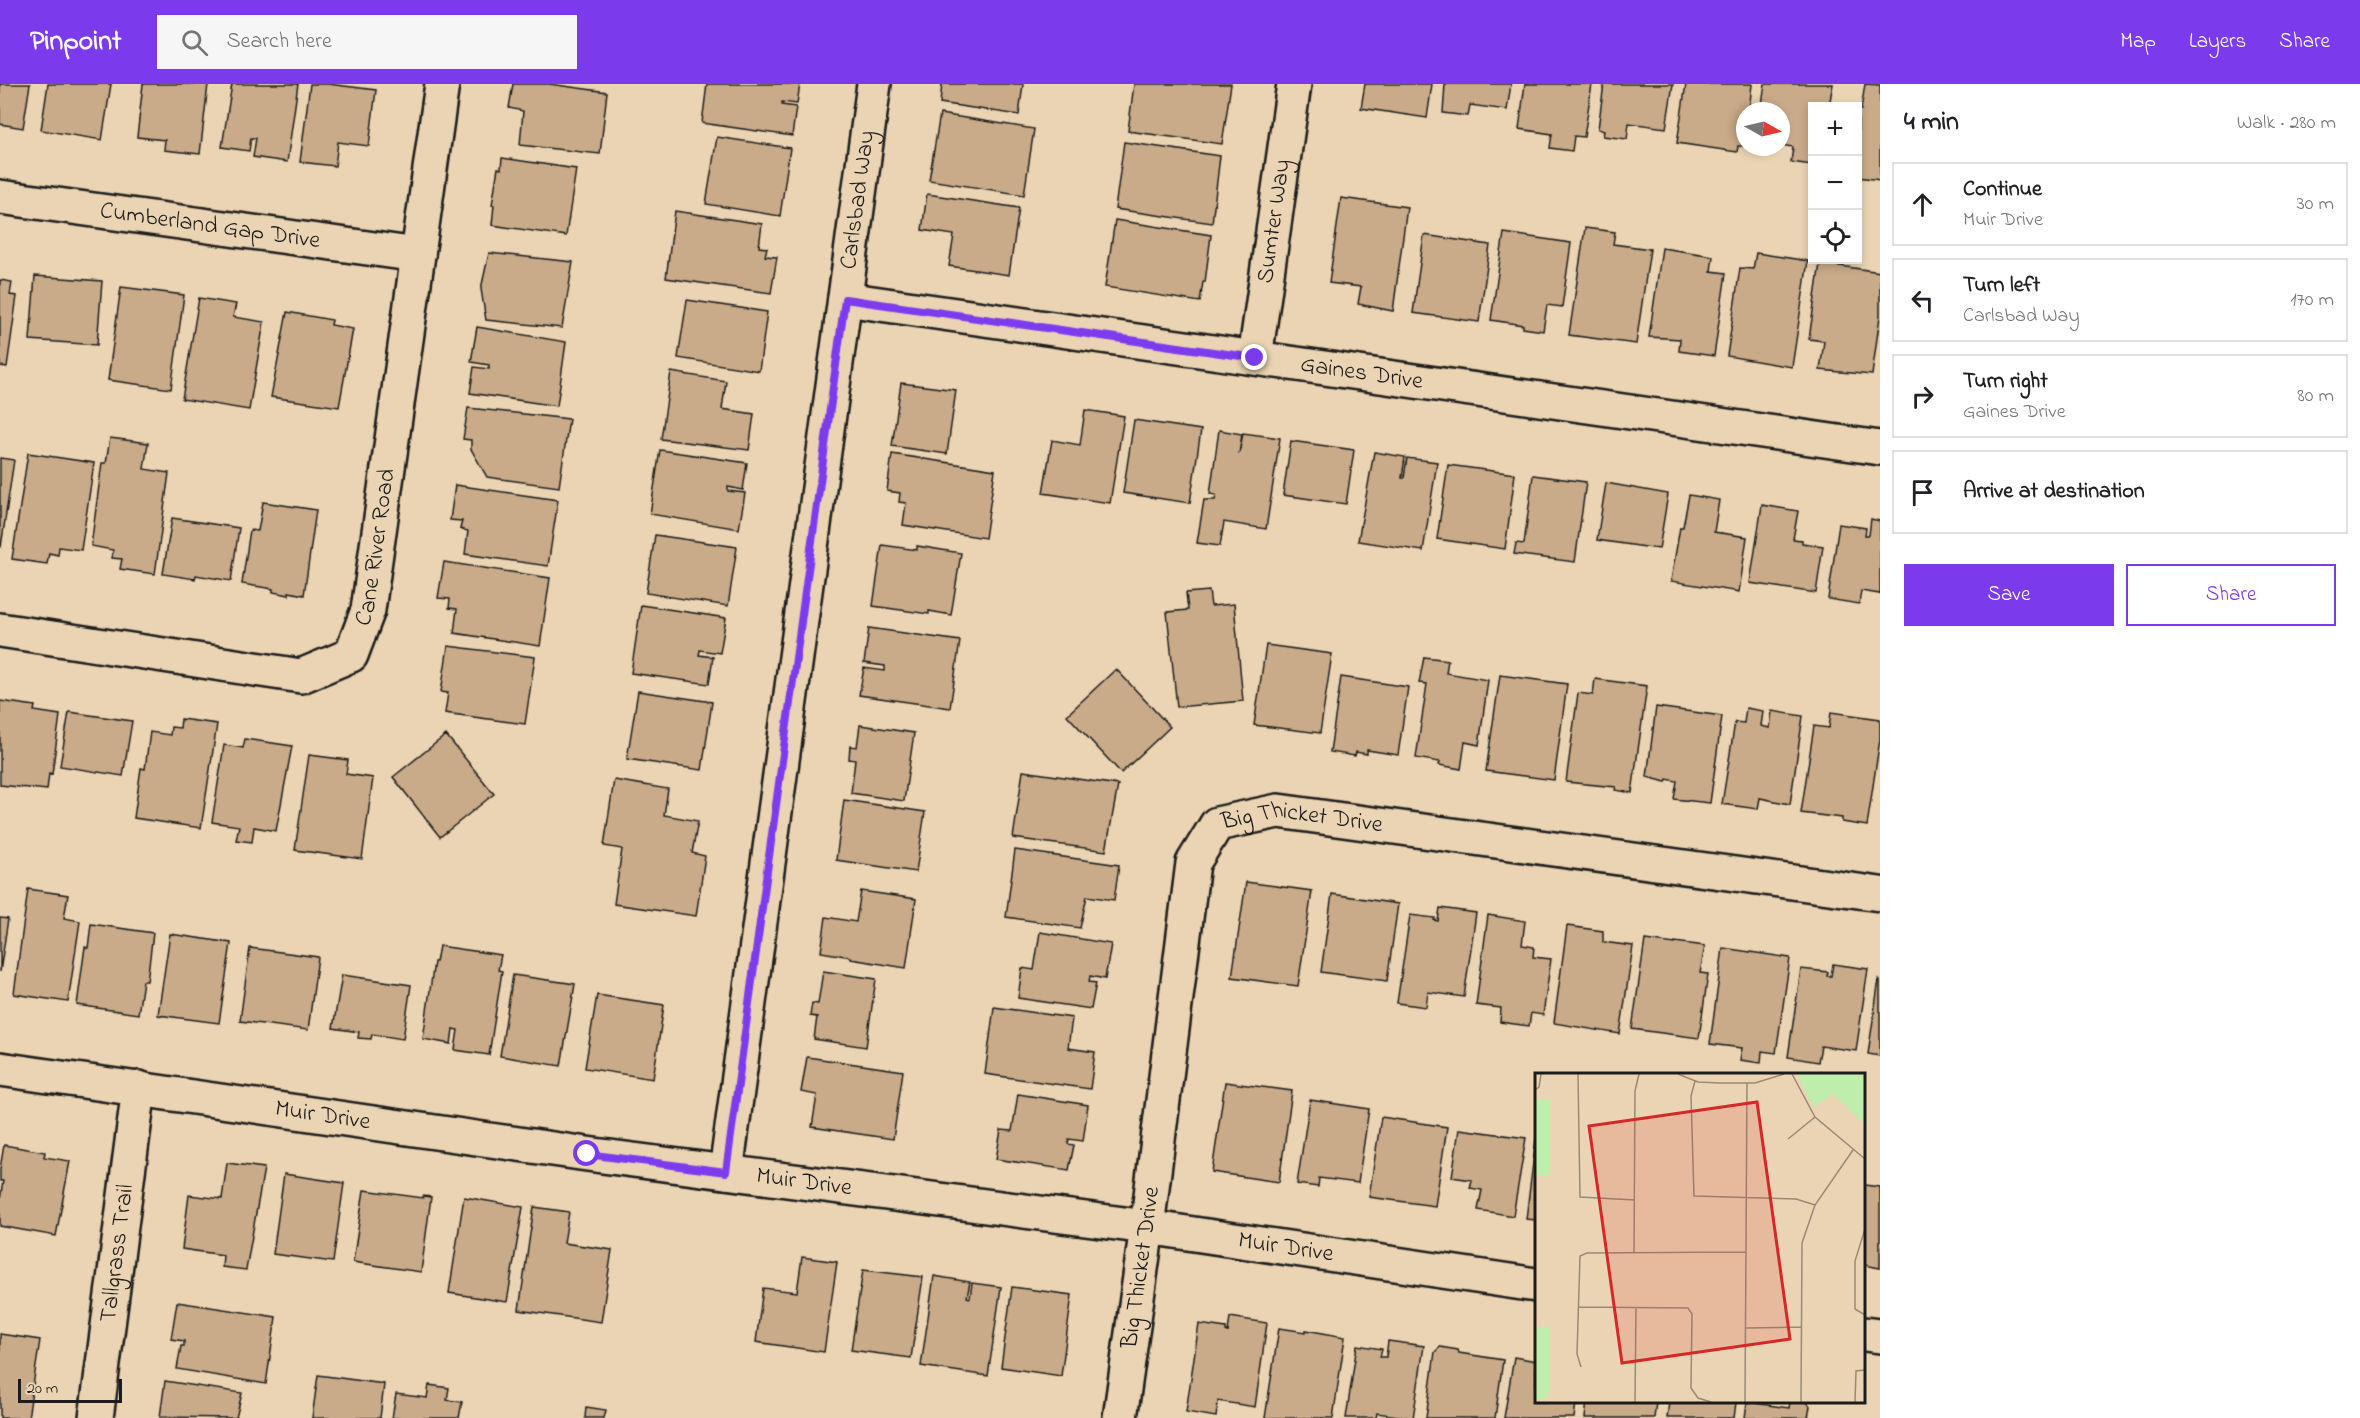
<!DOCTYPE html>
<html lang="en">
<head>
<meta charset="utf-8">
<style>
  body { margin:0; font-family:"Indie Flower",sans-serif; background:#f6f6f6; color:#202124 }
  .controls { position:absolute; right:18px; top:18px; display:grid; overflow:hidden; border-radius:0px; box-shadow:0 3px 9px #0003 }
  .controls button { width:54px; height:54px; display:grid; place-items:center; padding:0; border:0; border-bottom:2px solid #e0e0e0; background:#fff; color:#202124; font:30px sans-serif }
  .compass { position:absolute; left:1736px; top:18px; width:54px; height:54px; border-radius:50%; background:#fff; box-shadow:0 3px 9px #0003; rotate:98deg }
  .scale { position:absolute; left:18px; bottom:15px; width:104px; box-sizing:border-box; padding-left:6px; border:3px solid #1c1c1c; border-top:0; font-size:16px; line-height:21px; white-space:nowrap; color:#1c1c1c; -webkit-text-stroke:4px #ead4b3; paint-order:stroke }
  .stop { position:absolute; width:18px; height:18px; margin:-14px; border:4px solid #7c3aed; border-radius:50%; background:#fff }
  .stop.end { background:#7c3aed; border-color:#fff; box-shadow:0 2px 6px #0008 }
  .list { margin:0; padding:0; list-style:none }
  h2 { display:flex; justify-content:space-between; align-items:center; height:78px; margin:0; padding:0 24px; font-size:26px }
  h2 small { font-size:20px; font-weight:400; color:#757577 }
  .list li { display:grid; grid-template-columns:39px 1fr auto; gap:18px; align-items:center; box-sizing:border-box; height:84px; margin:0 12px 12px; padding:0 12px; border:2px solid #e0e0e0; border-radius:0px }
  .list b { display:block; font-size:22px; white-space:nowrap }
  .list p { margin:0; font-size:20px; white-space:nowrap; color:#757577 }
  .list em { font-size:20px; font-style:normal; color:#757577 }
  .actions { display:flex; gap:12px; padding:18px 24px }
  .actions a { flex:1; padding:14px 0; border:2px solid #7c3aed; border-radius:0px; text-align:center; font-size:21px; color:#7c3aed }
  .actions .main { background:#7c3aed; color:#fff }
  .icon { flex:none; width:33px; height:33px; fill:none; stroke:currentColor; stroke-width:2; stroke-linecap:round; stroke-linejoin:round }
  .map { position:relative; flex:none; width:1880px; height:1334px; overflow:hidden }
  header { display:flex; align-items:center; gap:36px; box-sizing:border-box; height:84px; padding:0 30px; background:#7c3aed; color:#fff }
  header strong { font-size:28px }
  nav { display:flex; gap:33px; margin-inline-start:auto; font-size:21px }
  .search { width:420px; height:54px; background:#f6f6f6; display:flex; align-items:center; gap:15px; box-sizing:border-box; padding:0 21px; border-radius:0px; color:#757577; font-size:22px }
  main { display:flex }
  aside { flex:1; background:#fff }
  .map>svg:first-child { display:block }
  .building { fill:#c9ab89; stroke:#1c1c1c; stroke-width:1.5 }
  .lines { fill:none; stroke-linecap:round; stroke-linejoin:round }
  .minor-casing { stroke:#1c1c1c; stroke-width:38 }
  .minor { stroke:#ead4b3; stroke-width:33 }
  .route { stroke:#7c3aed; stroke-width:8 }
  .labels { text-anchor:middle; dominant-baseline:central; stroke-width:6; stroke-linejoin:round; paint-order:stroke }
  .street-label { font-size:24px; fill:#1c1c1c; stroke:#ead4b3 }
  .inset-road { fill:none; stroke:#988a77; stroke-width:1.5 }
  .view { fill:#d62828; fill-opacity:0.15; stroke:#d62828; stroke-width:3 }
  .inset-edge { fill:none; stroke:#1c1c1c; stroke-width:3 }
</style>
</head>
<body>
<header>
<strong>Pinpoint</strong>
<div class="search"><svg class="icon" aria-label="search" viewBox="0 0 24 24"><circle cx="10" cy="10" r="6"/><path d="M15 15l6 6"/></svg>Search here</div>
<nav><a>Map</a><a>Layers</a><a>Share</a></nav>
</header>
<main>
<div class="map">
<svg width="1880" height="1334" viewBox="0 0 1880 1334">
  <rect width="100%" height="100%" fill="#ead4b3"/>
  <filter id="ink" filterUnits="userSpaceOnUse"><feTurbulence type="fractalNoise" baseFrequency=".0167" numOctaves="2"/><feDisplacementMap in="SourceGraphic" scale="12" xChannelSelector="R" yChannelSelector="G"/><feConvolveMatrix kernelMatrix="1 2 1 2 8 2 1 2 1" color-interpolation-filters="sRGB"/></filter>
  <g filter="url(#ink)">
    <path class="building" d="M0 0H30L23 44 0 40Z
      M48 0H111L102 56 41 46Z
      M143 0H208L200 70 164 66 165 56 137 53Z
      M232 0H298L287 78 253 73 256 54H251L249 67 222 63Z
      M310 0H328L376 6 369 62 338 58 335 82 300 78Z
      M513 0H549L607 8 600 70 520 61 523 27 509 24Z
      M707 0H800L797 20 782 18V21L796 23 792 52 702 39Z
      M942 0H1023L1019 31 940 19Z
      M1134 0H1231L1222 60 1128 47Z
      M1365 0H1432L1427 34 1361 24Z
      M1445 0H1511L1507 26 1470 21 1468 32 1443 29Z
      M1525 0H1592L1584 53 1574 52 1572 67 1550 64 1552 50 1519 45Z
      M1604 0H1673L1666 44 1629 39 1627 55 1603 52 1604 47 1598 45Z
      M1686 0H1752L1749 27H1745L1743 62H1738L1737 68 1677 59Z
      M1765 0H1833L1829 22H1812V81L1791 78 1793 63 1781 61V27H1761Z
      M1865 0 1880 1V96L1858 93V27L1861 26Z
      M940 30 1034 45 1024 111 929 96Z
      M717 53 790 64 780 132 706 120Z
      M1124 58 1220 72 1212 139 1115 125Z
      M502 74 576 85 566 152 492 141 494 121H492L498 84 501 85Z
      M927 110 1019 124 1009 191 949 182 954 151 922 146Z
      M1341 114 1407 123 1393 227 1358 220 1361 203 1329 199Z
      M675 127 762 140 759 163 767 164 765 172 777 173 771 209 666 194Z
      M1115 136 1211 151 1205 198H1203L1200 218 1105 203Z
      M1585 144 1615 148 1613 160 1650 165 1636 260 1569 251Z
      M1504 149 1571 159 1562 223 1547 221 1543 247 1523 244V241L1491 236Z
      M1424 151 1490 161 1479 238 1413 229Z
      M1662 164 1713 172 1711 187 1726 189 1714 272 1679 267 1680 255 1649 253Z
      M489 169 573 178 562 244 486 236 481 205Z
      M1756 169 1808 177 1792 283 1727 272 1740 184 1753 185Z
      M1820 179 1880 188V232L1872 291 1820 286 1824 257 1809 255Z
      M35 192 102 197 97 261 30 256Z
      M0 196 12 198 10 211 17 212 7 283 0 282Z
      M121 203 184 211 171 305 108 296Z
      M199 214 236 220 233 233 264 238 249 326 182 315Z
      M687 216 767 228 759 287 678 274Z
      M287 228 332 236 331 241 353 245 339 323 271 313Z
      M477 243 566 258 557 322 470 309 474 283 489 285V281L471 278Z
      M671 288 726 297 722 325 754 330 749 366 661 355Z
      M901 299 956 306 947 370 892 362Z
      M468 324 569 335 559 403 487 393 471 365V356L463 355Z
      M1085 326 1124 332 1110 419 1043 409 1052 356 1080 361Z
      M1134 336 1201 346 1190 419 1123 409Z
      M1219 346 1242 350 1239 370 1243 349 1280 354 1266 445 1224 438 1220 462 1197 459 1204 416H1215L1216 411 1210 410Z
      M110 354 148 359 144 385 169 389 155 490 120 485 122 475 112 474 113 466 91 462 102 379H106Z
      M1291 357 1354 366 1346 420 1283 411Z
      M660 366 747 379 743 406 728 403V407L745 409 739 445 650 430Z
      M1374 368 1405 373 1402 394H1404L1407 374 1437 378 1423 467 1358 457Z
      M28 369 94 379 81 466 59 463 58 471 49 469 47 480 12 475Z
      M892 370 995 386 985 454 903 441 906 419 899 418 900 409 887 407Z
      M0 374 14 376 1 463 0 462Z
      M1448 381 1515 390 1505 465 1437 455Z
      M1533 391 1586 398 1575 478 1514 470 1516 459 1524 460Z
      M1606 399 1668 410 1659 465 1597 456Z
      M455 401 558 416 548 482 465 470 468 447 460 445 462 437 450 436Z
      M1689 411 1719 416 1714 448 1747 453 1739 508 1671 497 1680 443H1683Z
      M263 418 316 426 304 511 289 508V511L273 508V505L242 500 250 446 258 447Z
      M1762 421 1798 427 1793 455 1802 456V459L1823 462 1816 509 1750 499Z
      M172 434 239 444 231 497 196 491 195 495 163 490Z
      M1871 435 1880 437V510L1861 507 1859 520 1828 515 1839 440 1866 444 1865 451H1869Z
      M655 451 737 463 728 522 646 509Z
      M882 461 917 466V462L961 469 951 531 929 527V530L873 522Z
      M444 478 550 494 540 562 454 549 457 525 449 524 450 515 438 514Z
      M1209 507 1211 522 1234 520 1243 617 1177 623 1167 528 1188 526 1186 509Z
      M641 521 726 534 720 569 700 566 699 571 713 573 709 600 631 589Z
      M869 544 960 557 950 624 859 611 864 584 885 587V582L864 579Z
      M1266 561 1332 570 1320 649 1254 641Z
      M448 562 535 573 525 640 445 629 448 609 441 608Z
      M1424 573 1448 576 1446 589 1488 596 1479 661 1465 658 1461 685 1439 681 1440 678 1416 674 1427 600 1419 599Z
      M1116 585 1170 643 1121 689 1067 631Z
      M1500 591 1567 600 1554 696 1486 687Z
      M1341 593 1408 603 1398 671 1367 666V670L1356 668 1355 672 1330 668Z
      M1595 595 1647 602 1632 709 1615 706 1616 703 1566 698 1578 609 1593 611Z
      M638 607 712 618 702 686 627 675Z
      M0 617 35 622 34 627 60 631 52 690 49 689 47 706 0 701Z
      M1656 623 1722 632 1710 719 1674 715 1677 697 1667 695 1666 698 1647 693Z
      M1746 624 1763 627 1761 642 1770 644 1772 627 1803 632 1790 720 1760 714 1758 725 1722 720 1735 638 1744 639Z
      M69 628 132 637 123 692 60 682Z
      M1831 628 1880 635V655L1867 742 1842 738V734L1801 729 1814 642 1829 644Z
      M181 635 217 640 201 744 134 734 141 684 145 685 150 648 170 651 171 643 180 644Z
      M860 641 914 649 904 717 851 709 855 676 849 675 850 662 857 663Z
      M446 651 494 710 440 753 393 693Z
      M245 655 292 662 276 747 254 743 252 758 236 756 239 742 212 738 224 661 243 664Z
      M309 671 348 676 346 690 373 694 362 775 295 766Z
      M1023 687 1118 701 1106 767 1013 754Z
      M614 696 668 705 664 731 698 737 692 769 705 772 696 832 614 820 622 765 604 762Z
      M844 716 925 728 916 788 836 776Z
      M1015 766 1119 781 1114 816 1087 812 1080 844 1006 833Z
      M1246 798 1312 807 1298 902 1232 893Z
      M28 805 68 811 64 834 80 837 68 918 14 910Z
      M861 807 916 815 906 884 851 875V873L821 868 826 833 856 838Z
      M1332 810 1398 820 1387 897 1321 888Z
      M1440 824 1476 829 1464 913 1428 908 1426 923 1397 919 1410 831 1435 834 1434 836 1438 837Z
      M1488 831 1525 837 1522 861 1534 863 1533 873 1551 875 1543 931 1531 929 1529 942 1500 938 1501 924 1476 921Z
      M0 834 8 835 0 888Z
      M91 840 153 849 147 897H143L138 930 77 921 85 863 88 864Z
      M1567 842 1603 847V858L1633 862 1620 950 1554 939Z
      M1040 848 1111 860 1105 895 1090 892 1089 898 1096 899 1091 925 1018 914 1022 884 1034 886Z
      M170 850 231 859 219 939 158 931Z
      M1645 856 1675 860V858L1705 862 1700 889 1708 890 1699 954 1632 945Z
      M439 862 501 871 498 886 502 887 489 971 455 966 458 946 453 945 451 960 423 955 434 878H436Z
      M250 864 318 873 308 946 240 937Z
      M1723 864 1790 874 1776 969 1762 967 1761 979 1740 976 1742 964 1710 960Z
      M1833 880 1868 885 1856 967 1821 962 1818 978 1788 973 1801 885 1828 888 1827 892H1831Z
      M823 887 876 895 866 963 814 955 817 933 810 932 812 919 818 920Z
      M342 891 411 901 403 955 372 950 371 955 358 954 359 948 333 944Z
      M513 891 575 900 561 982 500 972Z
      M1879 895 1880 896V972L1868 970Z
      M597 911 664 921 653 995 585 984Z
      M994 923 1072 934 1068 964 1095 968 1090 1005 985 990Z
      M807 973 903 987 893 1055 812 1043 817 1011 801 1008Z
      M1225 998 1292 1007 1279 1098 1212 1088Z
      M1018 1010 1088 1021 1083 1057 1069 1055 1068 1060 1074 1061 1069 1086 996 1075 1001 1046 1012 1047Z
      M1310 1016 1369 1025 1358 1099 1319 1094 1318 1103 1297 1100Z
      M1381 1033 1447 1043 1435 1122 1369 1113Z
      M1459 1045 1526 1054 1513 1132 1478 1126 1482 1106 1470 1104 1472 1096 1452 1093Z
      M1536 1055V1136L1526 1135Z
      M4 1061 45 1068 44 1073 70 1077 56 1152 0 1142V1116L3 1097H0V1085Z
      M227 1079 264 1084 246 1186 222 1183 223 1171 182 1165 189 1111 222 1115Z
      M284 1090 344 1099 333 1178 273 1170Z
      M1864 1101 1880 1103V1184L1864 1181Z
      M364 1106 423 1114V1112L431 1113 421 1188 353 1178Z
      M464 1113 523 1123 507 1218 449 1209Z
      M534 1123 569 1128 564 1159 612 1166 601 1238 519 1226Z
      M802 1173 837 1178 824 1268 756 1258 763 1204 797 1208Z
      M863 1186 923 1193 911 1274 851 1266Z
      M934 1192 970 1198 967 1213 970 1214 972 1199 1001 1203 988 1292 921 1282Z
      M1012 1203 1072 1211 1061 1292 1001 1283Z
      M177 1218 276 1233 266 1300 177 1285 181 1262H184V1257L171 1255Z
      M1230 1233 1267 1239 1255 1323 1218 1317 1216 1333 1186 1328 1199 1240 1226 1244V1247L1228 1248Z
      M1279 1244 1306 1248V1246L1345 1253 1333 1334H1265Z
      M0 1250 40 1256 28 1334H0Z
      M1388 1257 1424 1262 1413 1334 1377 1329 1376 1334H1346L1357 1261 1382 1265 1380 1273H1386Z
      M1440 1263 1458 1266 1459 1269 1503 1276 1495 1334H1426L1435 1268Z
      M1514 1273 1536 1277V1318H1576L1574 1334H1504Z
      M318 1291 384 1300 380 1334H312Z
      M165 1297 242 1309 236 1334 160 1333Z
      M429 1301 449 1304 447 1316 462 1318 459 1334H392L396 1310 427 1314Z
      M1587 1318H1656L1654 1334H1585Z
      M1669 1318H1736L1734 1334H1667Z
      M1747 1318 1789 1324 1790 1318H1807L1810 1322 1808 1334H1745Z
      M586 1323 606 1326 604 1334H585Z"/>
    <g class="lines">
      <defs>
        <g id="minor">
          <path id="s1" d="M0 113 418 171"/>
          <path id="s2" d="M845 215 1880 364"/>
          <path id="s3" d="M1255 274 1294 0"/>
          <path id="s4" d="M0 546 301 592 351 571 368 526 442 0"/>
          <path id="s5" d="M0 985 587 1070 1147 1143 1536 1201"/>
          <path id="s6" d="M726 1088 874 0"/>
          <path d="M1864 1250 1880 1252"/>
          <path id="s7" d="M96 1334 139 1004"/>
          <path id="s8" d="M1120 1334 1147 1143 1193 779 1217 740 1278 727 1880 810"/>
        </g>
      </defs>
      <use href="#minor" class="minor-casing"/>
      <use href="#minor" class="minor"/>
    </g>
  </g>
  <g class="lines" filter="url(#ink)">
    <path class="route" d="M587 1070 726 1088 845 215 1255 274"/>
  </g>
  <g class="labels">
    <g class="street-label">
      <text stroke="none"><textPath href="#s6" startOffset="981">Carlsbad Way</textPath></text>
      <text stroke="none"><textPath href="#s3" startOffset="138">Sumter Way</textPath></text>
      <text stroke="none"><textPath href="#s1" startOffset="212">Cumberland Gap Drive</textPath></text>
      <text stroke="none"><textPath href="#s2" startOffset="522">Gaines Drive</textPath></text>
      <text stroke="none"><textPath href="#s4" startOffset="470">Cane River Road</textPath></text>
      <text stroke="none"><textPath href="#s8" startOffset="692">Big Thicket Drive</textPath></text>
      <text stroke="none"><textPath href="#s5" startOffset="326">Muir Drive</textPath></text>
      <text stroke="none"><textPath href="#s5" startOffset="812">Muir Drive</textPath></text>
      <text stroke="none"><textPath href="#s5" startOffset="1298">Muir Drive</textPath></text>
      <text stroke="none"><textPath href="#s7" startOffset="166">Tallgrass Trail</textPath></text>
      <text stroke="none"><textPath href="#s8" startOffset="152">Big Thicket Drive</textPath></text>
    </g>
  </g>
  <g transform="translate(1535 989)">
    <rect width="330" height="330" fill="#ead4b3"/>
    <path d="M262 1H330V52L298 21 278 34ZM0 26H15V102H0ZM0 254H14V321L9 327H0Z" fill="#bfedab"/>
    <path class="inset-road" d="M43 1 45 124 100 127M143 1 163 9 185 10H220L249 1M257 1 280 44 330 86M160 8 156 23 159 123 261 126 280 132M0 17 4 14 6 1M253 66 280 44M330 156 320 188V236L330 242M99 179 100 18 104 1M43 234 153 235 157 241 156 315 163 325 176 329M211 255 266 254M46 294 42 281 45 183 52 180 211 179M100 329 101 234M210 329 212 10M266 329 267 170 280 132 318 77M320 329 321 298 330 297"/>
    <path class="view" d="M222 29 255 266 87 290 54 53Z"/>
    <rect width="330" height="330" class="inset-edge"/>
  </g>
</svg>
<div class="controls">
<button>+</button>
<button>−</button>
<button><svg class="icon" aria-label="locate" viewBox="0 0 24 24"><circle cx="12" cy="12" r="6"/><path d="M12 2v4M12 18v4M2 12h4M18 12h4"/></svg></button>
</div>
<svg class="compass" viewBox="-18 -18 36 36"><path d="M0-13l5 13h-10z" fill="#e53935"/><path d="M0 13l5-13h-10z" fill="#757577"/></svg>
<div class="scale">20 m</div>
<div class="stop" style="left:587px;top:1070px"></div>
<div class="stop end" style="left:1255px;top:274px"></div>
</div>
<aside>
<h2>4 min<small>Walk · 280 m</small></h2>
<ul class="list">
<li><svg class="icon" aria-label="ahead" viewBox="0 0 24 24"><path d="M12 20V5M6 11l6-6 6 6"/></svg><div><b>Continue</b><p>Muir Drive</p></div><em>30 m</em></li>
<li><svg class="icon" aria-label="left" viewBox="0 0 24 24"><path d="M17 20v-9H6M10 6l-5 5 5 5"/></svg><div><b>Turn left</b><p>Carlsbad Way</p></div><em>170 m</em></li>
<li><svg class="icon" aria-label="right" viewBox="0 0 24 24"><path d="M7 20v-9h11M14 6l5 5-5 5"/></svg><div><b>Turn right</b><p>Gaines Drive</p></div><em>80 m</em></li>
<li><svg class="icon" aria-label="arrive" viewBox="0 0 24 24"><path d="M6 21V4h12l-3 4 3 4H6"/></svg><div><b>Arrive at destination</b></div></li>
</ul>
<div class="actions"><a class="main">Save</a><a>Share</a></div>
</aside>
</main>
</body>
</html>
